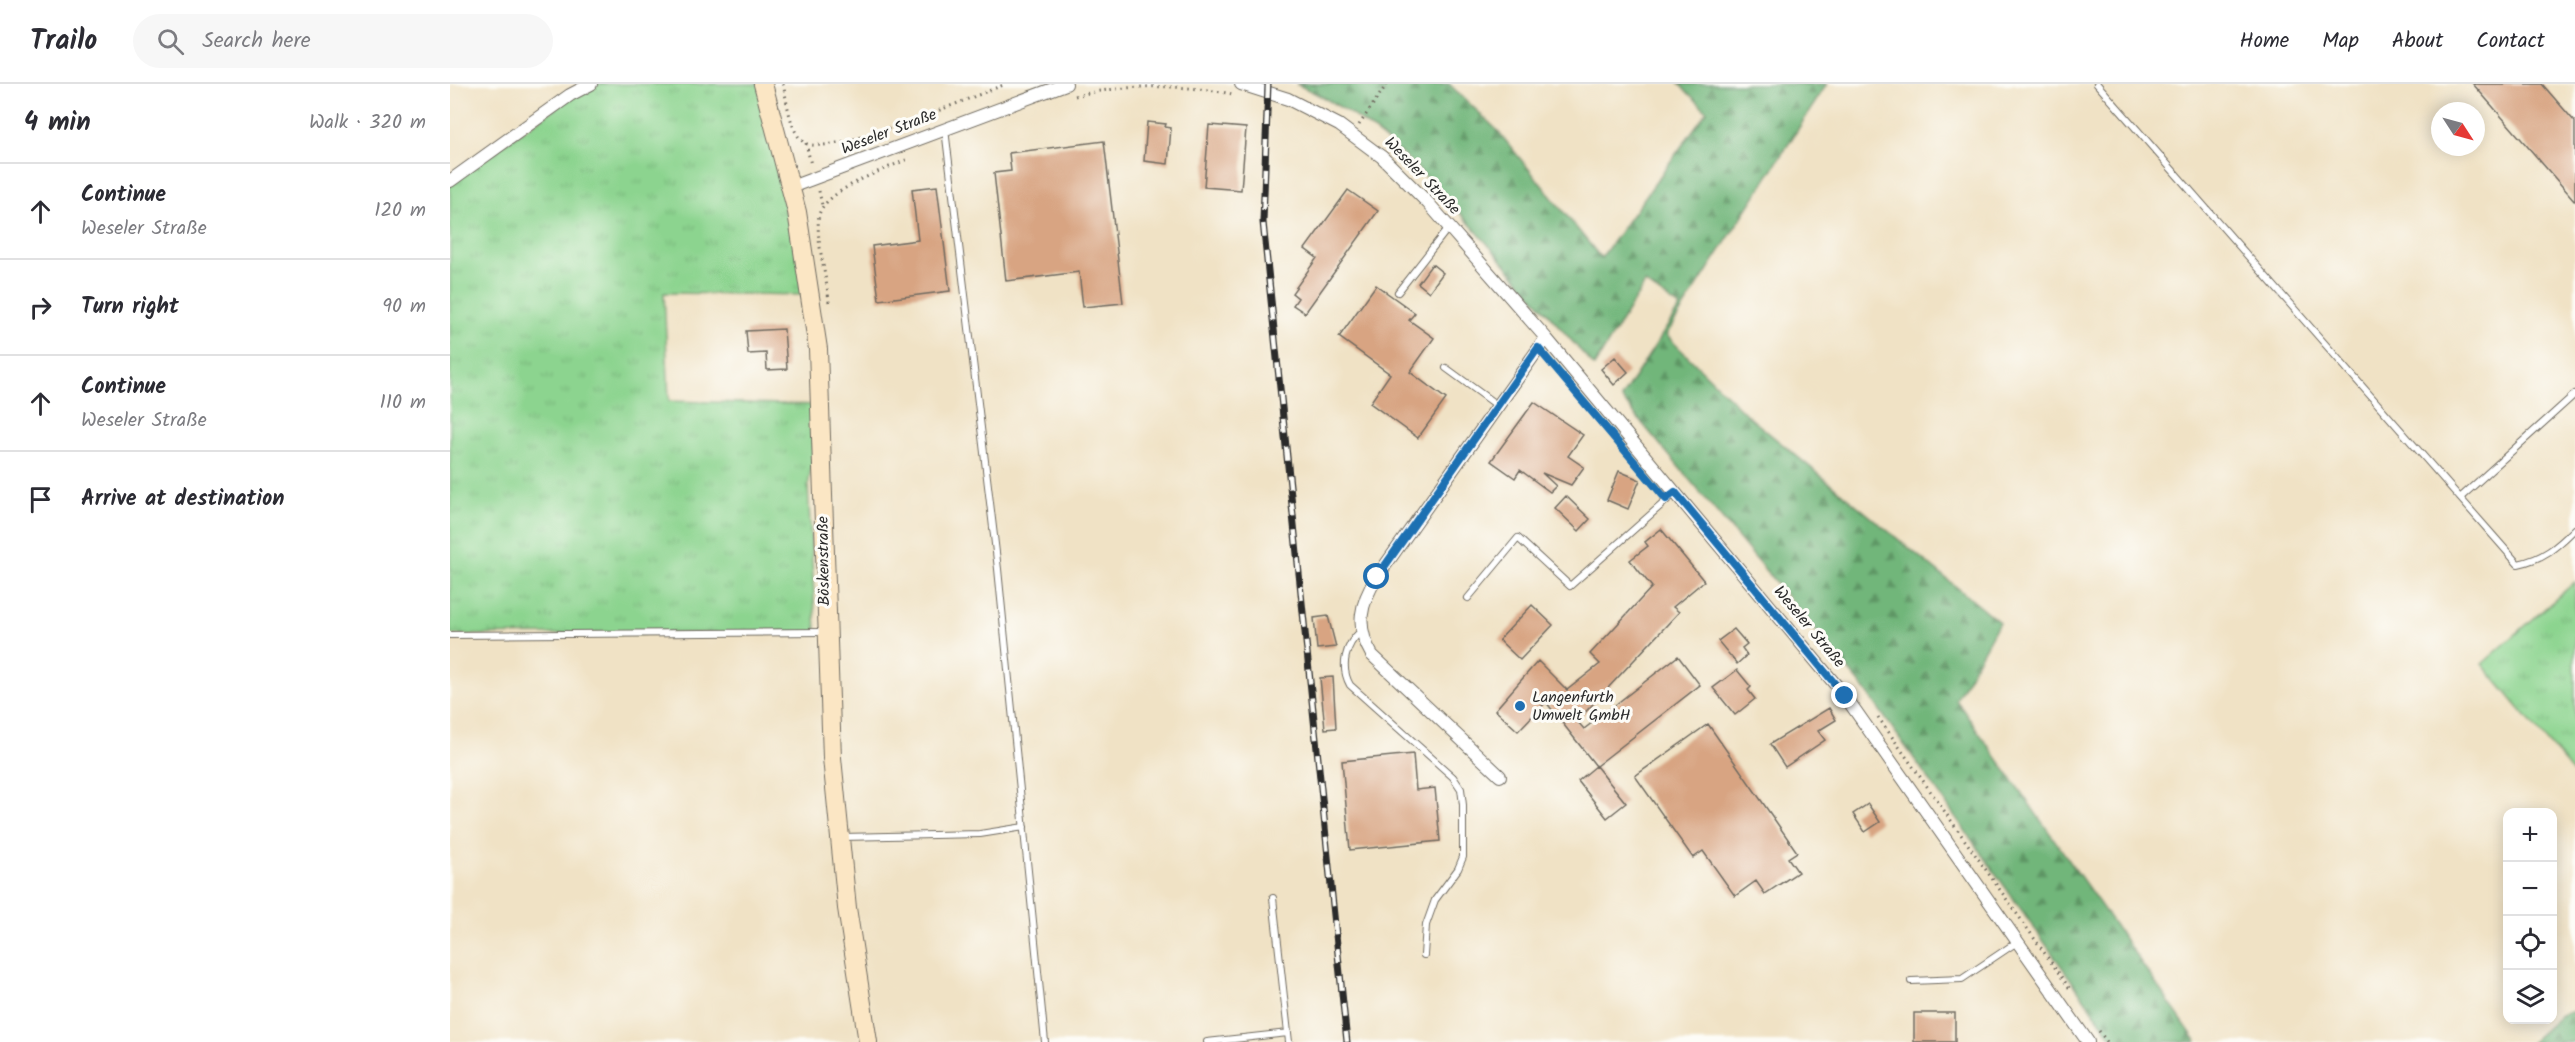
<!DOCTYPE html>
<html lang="en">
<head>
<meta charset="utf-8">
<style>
  body { margin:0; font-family:Kalam,sans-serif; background:#f7f7f7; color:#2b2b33 }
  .controls { position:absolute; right:18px; bottom:18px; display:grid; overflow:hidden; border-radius:12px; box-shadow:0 3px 15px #0003 }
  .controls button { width:54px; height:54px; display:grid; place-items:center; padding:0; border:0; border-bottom:2px solid #e1e1e2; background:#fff; color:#2b2b33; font:30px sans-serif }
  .compass { position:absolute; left:1981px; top:18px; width:54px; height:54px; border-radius:50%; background:#fff; box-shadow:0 3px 15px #0003; rotate:126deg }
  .stop { position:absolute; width:18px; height:18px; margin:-14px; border:4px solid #1f6fb2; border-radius:50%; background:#fff }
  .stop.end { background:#1f6fb2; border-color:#fff; box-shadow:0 2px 6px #0008 }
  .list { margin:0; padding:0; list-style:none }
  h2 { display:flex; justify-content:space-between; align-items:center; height:78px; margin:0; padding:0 24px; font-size:26px }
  h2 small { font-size:20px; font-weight:400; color:#7c7c81 }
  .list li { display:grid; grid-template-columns:39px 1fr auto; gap:18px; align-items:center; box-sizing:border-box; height:96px; padding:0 24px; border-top:2px solid #e1e1e2 }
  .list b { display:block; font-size:22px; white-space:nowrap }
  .list p { margin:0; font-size:20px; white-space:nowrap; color:#7c7c81 }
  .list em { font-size:20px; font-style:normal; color:#7c7c81 }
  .icon { flex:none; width:33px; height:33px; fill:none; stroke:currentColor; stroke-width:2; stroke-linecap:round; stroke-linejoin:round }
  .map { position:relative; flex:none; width:2125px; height:958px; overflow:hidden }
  header { display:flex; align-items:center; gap:36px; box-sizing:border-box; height:84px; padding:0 30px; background:#fff; border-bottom:2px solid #e1e1e2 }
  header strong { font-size:28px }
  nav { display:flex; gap:33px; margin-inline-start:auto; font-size:21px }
  .search { width:420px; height:54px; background:#f7f7f7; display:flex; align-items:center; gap:15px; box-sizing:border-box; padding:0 21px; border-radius:33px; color:#7c7c81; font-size:22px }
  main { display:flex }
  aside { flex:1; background:#fff }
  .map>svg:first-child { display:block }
  .grass { fill:url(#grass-tufts); stroke:#5c805d; stroke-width:1.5 }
  .forest { fill:url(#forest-firs); stroke:#4e7052; stroke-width:1.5 }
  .building { fill:#d8a482 }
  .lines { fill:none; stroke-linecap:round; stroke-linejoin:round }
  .lane-casing { stroke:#706b61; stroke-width:8 }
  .street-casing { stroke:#706b61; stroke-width:14 }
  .secondary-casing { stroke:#706b61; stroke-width:20 }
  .path { stroke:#706b61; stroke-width:3; stroke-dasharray:1.5 4.5; stroke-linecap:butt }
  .lane { stroke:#fff; stroke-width:6 }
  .street { stroke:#fff; stroke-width:12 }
  .secondary { stroke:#fbe6c4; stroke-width:18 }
  .rail-casing { stroke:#2b2b2b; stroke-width:7 }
  .rail { stroke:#fdfcf7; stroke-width:4.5; stroke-dasharray:14; stroke-linecap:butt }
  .route { stroke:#1f6fb2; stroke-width:8 }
  .poi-dot { fill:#1f6fb2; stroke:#fdfcf7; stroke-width:2 }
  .labels { text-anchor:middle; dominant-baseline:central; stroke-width:6; stroke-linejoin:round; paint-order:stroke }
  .street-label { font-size:16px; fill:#2b2b2b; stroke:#fdfcf7 }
  .poi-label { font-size:16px; fill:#2b2b2b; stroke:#fdfcf7; text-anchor:start }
</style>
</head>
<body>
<header>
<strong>Trailo</strong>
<div class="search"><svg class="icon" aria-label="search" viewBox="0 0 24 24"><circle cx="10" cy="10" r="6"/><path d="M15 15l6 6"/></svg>Search here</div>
<nav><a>Home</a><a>Map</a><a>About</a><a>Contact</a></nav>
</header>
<main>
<aside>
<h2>4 min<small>Walk · 320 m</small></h2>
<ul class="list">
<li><svg class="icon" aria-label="ahead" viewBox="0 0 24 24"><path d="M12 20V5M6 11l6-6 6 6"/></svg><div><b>Continue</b><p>Weseler Straße</p></div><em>120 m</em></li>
<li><svg class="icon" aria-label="right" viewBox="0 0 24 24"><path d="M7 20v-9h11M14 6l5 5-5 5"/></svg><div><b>Turn right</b></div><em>90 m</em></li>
<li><svg class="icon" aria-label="ahead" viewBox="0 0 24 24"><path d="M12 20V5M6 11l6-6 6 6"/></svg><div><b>Continue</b><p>Weseler Straße</p></div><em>110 m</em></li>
<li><svg class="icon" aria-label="arrive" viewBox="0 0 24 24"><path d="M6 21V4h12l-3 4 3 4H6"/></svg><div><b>Arrive at destination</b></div></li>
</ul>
</aside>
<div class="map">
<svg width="2125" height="958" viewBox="0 0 2125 958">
  <defs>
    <pattern id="grass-tufts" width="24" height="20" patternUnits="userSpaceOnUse" patternTransform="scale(1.5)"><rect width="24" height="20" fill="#8cd48f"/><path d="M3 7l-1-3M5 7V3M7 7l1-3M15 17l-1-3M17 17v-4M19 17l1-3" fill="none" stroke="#79b67c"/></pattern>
    <pattern id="forest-firs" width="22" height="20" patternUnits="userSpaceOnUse" patternTransform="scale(1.5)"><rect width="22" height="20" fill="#71b67a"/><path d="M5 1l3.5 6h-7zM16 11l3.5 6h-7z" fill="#5d9464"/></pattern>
  </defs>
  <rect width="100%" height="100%" fill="#fdfcf7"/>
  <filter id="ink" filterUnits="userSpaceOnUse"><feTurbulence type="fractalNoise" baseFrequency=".0167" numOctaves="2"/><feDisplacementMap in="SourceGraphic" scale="12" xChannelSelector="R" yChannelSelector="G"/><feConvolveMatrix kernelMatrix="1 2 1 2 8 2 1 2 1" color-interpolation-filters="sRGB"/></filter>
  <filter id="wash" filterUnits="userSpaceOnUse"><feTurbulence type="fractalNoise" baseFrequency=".008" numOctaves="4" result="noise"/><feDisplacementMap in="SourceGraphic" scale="24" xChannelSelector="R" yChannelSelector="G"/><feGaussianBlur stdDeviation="1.35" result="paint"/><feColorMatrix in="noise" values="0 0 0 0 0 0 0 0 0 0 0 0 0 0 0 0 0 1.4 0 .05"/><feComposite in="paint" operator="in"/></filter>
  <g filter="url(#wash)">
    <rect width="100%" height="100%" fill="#f0e2c5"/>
    <path class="grass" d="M141 0H311L360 211 214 209 219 317 370 321 358 403 366 548 0 551V97Z
      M2125 498V691L2032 580Z"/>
    <path class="forest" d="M846 0H999L1047 46 1151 174 1257 27 1229 0H1377L1216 251 1298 332 1549 538 1506 616 1747 958H1665L1414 604 1171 314 1230 223 1195 199 1144 282C1109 243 1075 203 1041 164 984 98 928 36 846 0Z
      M2125 927V958H2081L2111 931Z"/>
    <g id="blocks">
      <path class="building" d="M2023 0H2092L2125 38V117Z
        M697 38 716 40 715 43 721 44 718 80 694 77Z
        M759 41 796 44 791 106 754 103Z
        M654 57 673 219 633 223 629 188 556 197 544 89 561 87 559 69Z
        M487 102 500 207 429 216 422 162 468 156 462 105Z
        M898 106 928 127 855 229 843 221 848 214 842 209 867 174 855 165Z
        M982 180 993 189 979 208 968 199Z
        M926 201 965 229 959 236 984 254 960 288 996 315 968 354 920 319 940 290 889 253Z
        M334 245 337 285 317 286 316 269 298 270 296 247Z
        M1165 273 1178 288 1164 301 1151 285Z
        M1084 318 1133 351 1118 372 1134 383 1121 401 1092 389 1106 402 1100 408 1070 386 1065 394 1041 377Z
        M1169 387 1190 396 1178 425 1157 416Z
        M1116 412 1140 435 1129 447 1105 424Z
        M1211 445 1254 497 1223 523 1229 528 1127 637 1134 645 1228 572 1250 601 1146 682 1176 719 1157 734 1128 697 1146 682 1096 618 1068 647 1045 626 1088 577 1117 606 1150 580 1140 570 1202 503 1180 476 1198 462 1195 458Z
        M1082 521 1103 541 1070 576 1049 556Z
        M878 532 886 563 867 565 864 534Z
        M1284 545 1297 560 1292 564 1297 571 1287 580 1268 557Z
        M1287 586 1301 603 1298 606 1305 615 1285 631 1263 604Z
        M883 593 886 644 875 645 870 594Z
        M1379 624 1386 636 1368 647 1375 656 1335 683 1320 660Z
        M1258 640 1347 768 1338 774 1348 788 1315 810 1306 797 1285 812 1253 767 1243 774 1185 692Z
        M963 670 966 706 985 704 990 757 900 766 892 677Z
        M1418 720 1430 738 1415 748 1403 730Z
        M1464 929H1505V958H1464Z"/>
    </g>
  </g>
  <g filter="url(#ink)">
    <use href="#blocks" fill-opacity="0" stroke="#706b61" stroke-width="1.5"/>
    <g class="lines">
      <defs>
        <path id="lane" d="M1647 0 2068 480C2093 475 2107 463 2125 445
          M495 45 548 485 595 958
          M948 208 999 143
          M996 284 1048 322
          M2010 414 2125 310
          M1018 514 1068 454 1120 502 1225 409
          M911 547C895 561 890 583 900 601L1003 693 1011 705 1013 721V773L1008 785 985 816 976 841 974 871
          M0 551 375 548
          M392 753 530 750 574 743
          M1461 897 1512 895 1567 858
          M838 949 839 958
          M757 958 838 949 823 814"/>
        <path id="street" d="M791 0 838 15 889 41 932 73 978 119 1096 254 1395 612 1638 958
          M0 97 120 11 141 0
          M341 103 616 0
          M1050 692 922 571C905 542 910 520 927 493L1096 254"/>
        <path id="secondary" d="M313 0 347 128 368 265 382 674 397 824 418 958"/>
      </defs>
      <use href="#lane" class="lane-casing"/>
      <use href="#street" class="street-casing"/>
      <use href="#secondary" class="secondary-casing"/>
      <path class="path" d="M333 0C337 16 340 50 355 59 380 74 524 12 556 0
        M625 12C675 0 731 0 782 10
        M909 41 937 0
        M356 59 361 81
        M369 107 372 121
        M379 218C377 193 365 155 369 131 374 107 435 85 456 76
        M1428 633 1620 905
        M1649 947 1657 958"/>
      <use href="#lane" class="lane"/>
      <use href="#street" class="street"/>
      <use href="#secondary" class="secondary"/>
      <defs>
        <path id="rail" d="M818 0 813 138 897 958"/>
      </defs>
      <use href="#rail" class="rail-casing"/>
      <use href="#rail" class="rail"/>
    </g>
  </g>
  <g class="lines" filter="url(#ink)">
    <path class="route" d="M927 493 1088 264 1216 415 1225 408 1395 612"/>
  </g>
  <circle class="poi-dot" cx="1070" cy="622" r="6"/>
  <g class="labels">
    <g class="street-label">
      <text transform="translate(439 48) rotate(-21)">Weseler Straße</text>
      <text transform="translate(972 92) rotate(46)">Weseler Straße</text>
      <text transform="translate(374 477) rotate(-91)">Böskenstraße</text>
      <text transform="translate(1359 543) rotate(50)">Weseler Straße</text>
    </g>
    <g class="poi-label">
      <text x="1082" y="613">Langenfurth<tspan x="1082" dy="18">Umwelt GmbH</tspan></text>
    </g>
  </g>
</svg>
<div class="controls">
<button>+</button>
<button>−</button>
<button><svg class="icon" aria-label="locate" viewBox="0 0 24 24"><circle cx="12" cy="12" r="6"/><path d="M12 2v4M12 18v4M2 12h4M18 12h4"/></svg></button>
<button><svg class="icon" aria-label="layers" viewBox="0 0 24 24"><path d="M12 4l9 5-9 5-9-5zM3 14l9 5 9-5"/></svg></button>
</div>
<svg class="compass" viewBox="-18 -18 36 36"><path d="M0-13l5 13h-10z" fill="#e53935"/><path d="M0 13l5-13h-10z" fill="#7c7c81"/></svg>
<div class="stop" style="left:927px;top:493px"></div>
<div class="stop end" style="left:1395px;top:612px"></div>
</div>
</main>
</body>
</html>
